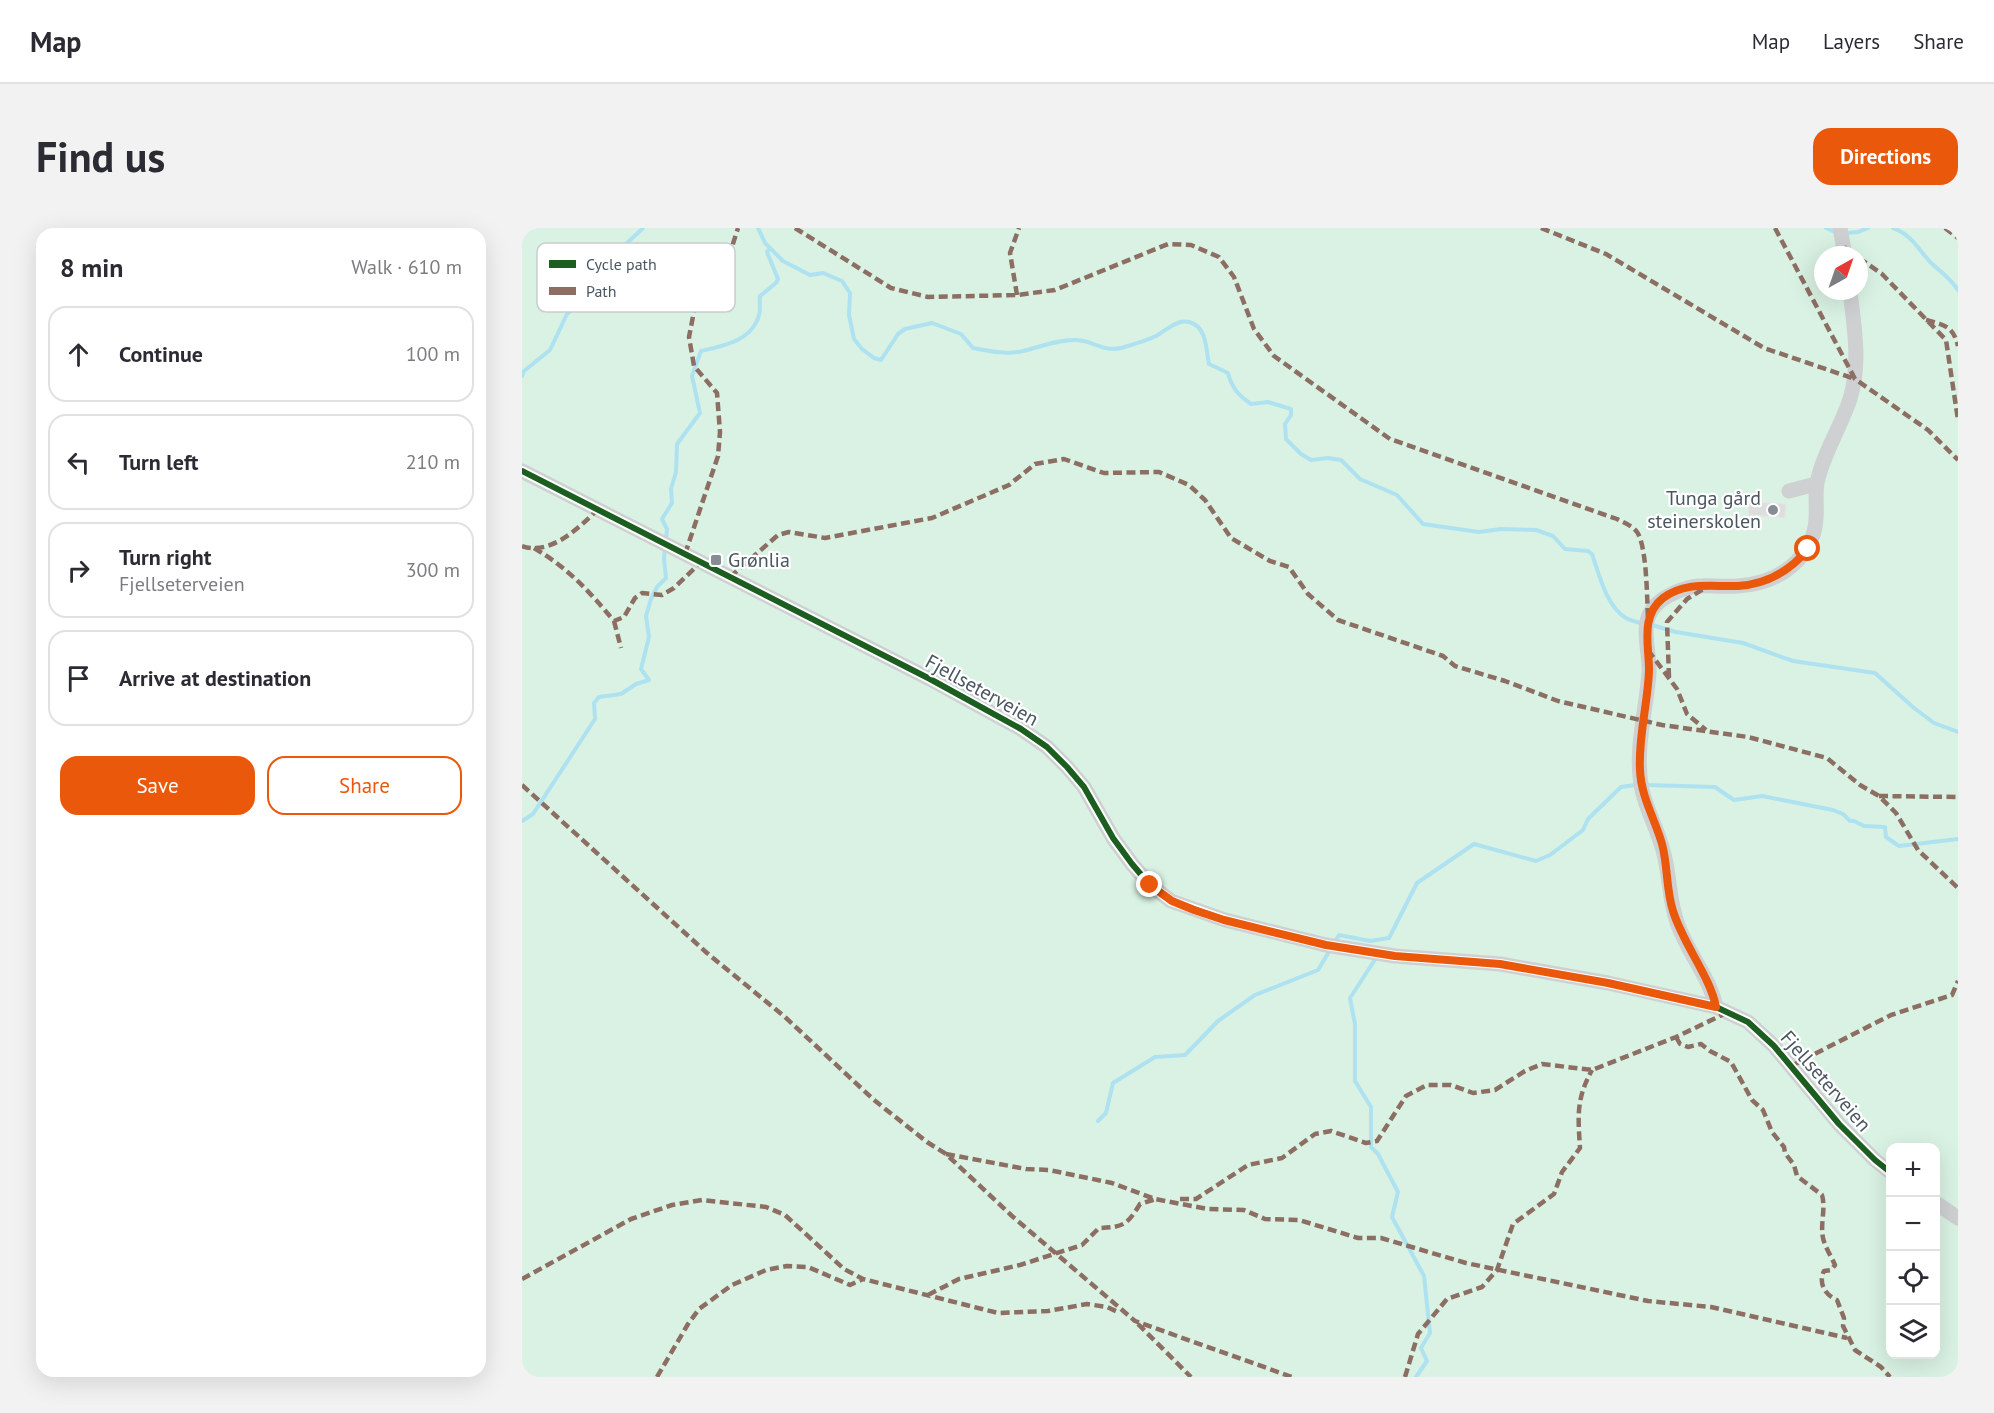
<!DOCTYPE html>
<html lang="en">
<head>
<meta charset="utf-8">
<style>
  body { margin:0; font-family:"PT Sans",sans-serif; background:#f2f2f3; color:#2b2b33 }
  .controls { position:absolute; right:18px; bottom:18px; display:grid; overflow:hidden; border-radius:12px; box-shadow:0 6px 24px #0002 }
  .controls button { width:54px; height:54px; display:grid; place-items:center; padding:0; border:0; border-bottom:2px solid #e1e1e2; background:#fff; color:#2b2b33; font:30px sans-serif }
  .compass { position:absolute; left:1292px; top:18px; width:54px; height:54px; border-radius:50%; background:#fff; box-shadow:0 6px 24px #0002; rotate:40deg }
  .stop { position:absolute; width:18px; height:18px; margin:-14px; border:4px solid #ea580c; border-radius:50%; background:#fff }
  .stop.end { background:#ea580c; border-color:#fff; box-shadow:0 2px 6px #0008 }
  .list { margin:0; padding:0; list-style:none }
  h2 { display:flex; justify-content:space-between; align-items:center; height:78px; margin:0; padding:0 24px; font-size:26px }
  h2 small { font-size:20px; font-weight:400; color:#7c7c81 }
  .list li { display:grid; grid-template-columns:39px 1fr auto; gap:18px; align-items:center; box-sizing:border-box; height:96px; margin:0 12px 12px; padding:0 12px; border:2px solid #e1e1e2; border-radius:18px }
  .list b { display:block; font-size:22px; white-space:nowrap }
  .list p { margin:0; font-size:20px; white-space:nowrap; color:#7c7c81 }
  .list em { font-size:20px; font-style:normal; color:#7c7c81 }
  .actions { display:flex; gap:12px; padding:18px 24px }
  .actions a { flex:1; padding:14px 0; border:2px solid #ea580c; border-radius:18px; text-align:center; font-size:21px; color:#ea580c }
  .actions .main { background:#ea580c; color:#fff }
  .icon { flex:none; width:33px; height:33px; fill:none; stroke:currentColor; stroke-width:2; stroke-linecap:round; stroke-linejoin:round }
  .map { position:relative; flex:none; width:1436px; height:1149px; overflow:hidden; border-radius:18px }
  header { display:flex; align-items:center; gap:36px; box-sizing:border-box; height:84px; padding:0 30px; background:#fff; border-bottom:2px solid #e1e1e2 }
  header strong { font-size:28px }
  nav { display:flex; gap:33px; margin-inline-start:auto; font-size:21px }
  .intro { display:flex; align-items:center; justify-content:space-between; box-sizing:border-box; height:144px; padding:0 36px }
  h1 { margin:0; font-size:42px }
  .button { padding:15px 27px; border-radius:18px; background:#ea580c; color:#fff; font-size:21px; font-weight:700 }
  main { display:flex; gap:36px; padding:0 36px }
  aside { flex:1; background:#fff; border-radius:18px; box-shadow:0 6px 24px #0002 }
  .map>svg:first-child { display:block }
  .green { fill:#d9f2e3; fill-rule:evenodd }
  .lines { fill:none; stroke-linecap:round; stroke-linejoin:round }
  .stream { stroke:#aee2f0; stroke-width:4 }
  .building { fill:#ddddde; stroke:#e5e6e7; stroke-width:1.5 }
  .minor { stroke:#ced0d2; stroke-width:15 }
  .quiet { stroke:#8d6e63; stroke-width:4.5; stroke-dasharray:9 4.5; stroke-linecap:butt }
  .cycleway-casing { stroke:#fff; stroke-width:10 }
  .cycleway { stroke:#1b5e20; stroke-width:6 }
  .route { stroke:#ea580c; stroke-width:8 }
  .poi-dot { fill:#868d94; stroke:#fff; stroke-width:2 }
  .labels { text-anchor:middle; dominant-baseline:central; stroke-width:4.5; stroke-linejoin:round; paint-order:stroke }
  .poi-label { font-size:20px; fill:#4a5661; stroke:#fff; text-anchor:end }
  .street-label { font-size:20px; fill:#4a5661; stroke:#fff }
  .key { fill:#fff; stroke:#c9ccd0; stroke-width:1.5 }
  .key-label { font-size:16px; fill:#4a5661 }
</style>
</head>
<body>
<header>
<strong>Map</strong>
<nav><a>Map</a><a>Layers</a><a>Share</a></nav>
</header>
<div class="intro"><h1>Find us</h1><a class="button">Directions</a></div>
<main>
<aside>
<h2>8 min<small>Walk · 610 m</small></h2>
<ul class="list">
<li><svg class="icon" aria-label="ahead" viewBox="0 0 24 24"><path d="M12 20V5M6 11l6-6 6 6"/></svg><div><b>Continue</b></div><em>100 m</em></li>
<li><svg class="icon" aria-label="left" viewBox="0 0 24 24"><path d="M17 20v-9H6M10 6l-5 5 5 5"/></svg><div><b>Turn left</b></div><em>210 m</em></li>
<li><svg class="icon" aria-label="right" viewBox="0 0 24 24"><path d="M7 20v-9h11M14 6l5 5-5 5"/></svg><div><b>Turn right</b><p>Fjellseterveien</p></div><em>300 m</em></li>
<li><svg class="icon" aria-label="arrive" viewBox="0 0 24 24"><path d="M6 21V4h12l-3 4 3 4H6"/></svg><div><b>Arrive at destination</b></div></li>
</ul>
<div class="actions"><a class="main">Save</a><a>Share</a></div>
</aside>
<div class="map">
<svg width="1436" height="1149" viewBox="0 0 1436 1149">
  <rect width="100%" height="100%" fill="#f4f4f4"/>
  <path class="green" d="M0 0H1436V1149H0ZM1301 27H1337V63H1301ZM1368 920H1414V1126H1368Z"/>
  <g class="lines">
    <path class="stream" d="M236 0 243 15 261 33 288 47 301 45 320 53 328 65 327 87 332 111 340 121 352 130 359 132 376 106 383 101 410 95 439 106 451 120C467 123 485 127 501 123 518 119 537 111 555 112 571 113 582 124 599 120 609 117 624 113 634 108 643 103 655 91 667 94 685 98 684 122 687 136L706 145C710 160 716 167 729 176L746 174 769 181V187L763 196 764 211 779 226 789 232 806 230 819 232 838 251 875 267 901 296 957 304 979 301 1014 302 1031 308 1043 321 1066 323 1070 326C1077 346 1084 378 1104 390 1109 393 1116 394 1122 396
      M1304 0 1313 4
      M1371 0C1389 6 1397 22 1409 35 1419 44 1428 50 1436 62
      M1324 5 1336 4 1346 0
      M0 148 2 143 28 122 45 86 75 61 81 38 121 0
      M144 311 145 301 140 291 150 275 149 261 154 244 155 216 178 185 170 148 179 123C201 118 230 113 237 87 239 82 237 74 238 68L254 55 256 51 245 24 248 20
      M1130 397 1154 404 1221 415 1271 433 1353 445 1392 480 1412 495 1436 504
      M1125 557 1193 559 1212 572 1240 568 1311 582 1321 586 1328 593H1332L1342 598 1363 599 1364 609 1377 618 1436 611
      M0 593 11 586 73 491 72 475 77 469 99 466 114 456 127 452 119 441 127 409 124 388 129 371 135 359 144 350 142 331 143 319
      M812 715 817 707 848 713 867 710 895 655 952 616 1014 633 1028 627 1061 602 1066 591 1099 559 1114 557
      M854 730 828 770 833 796V853L849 879V919L856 926 876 964 870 989 902 1048 908 1105 899 1120 905 1133 894 1149
      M576 893 584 885 591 855 633 829 663 827 696 793 733 767 796 742 808 722"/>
  </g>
  <path class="building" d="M1239 274 1264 276 1263 290 1226 287 1227 275Z"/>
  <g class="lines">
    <path class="minor" d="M1318 0 1323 27
      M0 243 408 451 499 501 525 519 545 539 562 559 591 610 610 636 628 657 649 673 703 692 804 717 873 728 978 736 1086 755 1194 779 1226 794 1252 818 1317 896 1353 932 1368 944
      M1267 263 1294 256
      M1194 779C1188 750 1166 725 1156 697 1147 674 1148 650 1142 626 1137 604 1125 584 1120 562 1112 523 1124 484 1127 445 1128 427 1120 404 1127 387 1131 379 1138 372 1146 368 1175 352 1186 360 1216 358 1232 357 1250 352 1263 343 1281 331 1293 312 1294 291 1295 279 1293 266 1295 255 1301 225 1319 199 1328 171 1339 136 1332 98 1328 63
      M1414 975 1436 990"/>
    <path class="quiet" d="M273 0 369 60 406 69 495 67 533 62 646 16 669 17 697 29 712 49 732 101 752 128 868 211 1095 291C1102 295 1110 297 1115 304 1125 318 1125 372 1126 391
      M1019 0 1084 26 1242 120 1333 151
      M1253 0 1333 151 1406 202 1436 232
      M1423 0 1436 10
      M1322 19 1333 27
      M1337 30 1360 46 1424 112 1436 192
      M495 67 488 25 497 0
      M1404 92C1423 97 1431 98 1436 118
      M0 318C28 328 57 300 75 282
      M12 320C47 341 66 362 92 393L102 389 113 370 120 365 140 367 152 360 179 334
      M163 326 196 228 198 204 195 165 172 138 167 109 174 73 192 35 209 22 216 0
      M208 349 256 307 267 304 303 310 410 290 487 257 513 236 542 231 582 245 637 244 667 257 683 272 709 310 748 333 767 339 786 366 816 392 921 428 933 438 983 453 1036 473 1140 497 1226 509 1305 530 1338 557 1357 568 1374 585 1396 622 1436 660
      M92 393 99 420
      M1126 422 1155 461 1165 486 1184 502
      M1147 449 1145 394 1165 371 1188 357
      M0 557 185 725 263 789 352 872 405 914 424 926 490 988 613 1093 770 1149
      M1357 568 1436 569
      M1154 809 1158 816 1166 819 1179 816 1188 823 1209 834 1230 872 1241 882 1250 904 1262 919 1263 925 1272 937 1275 948 1300 967C1304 981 1298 995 1301 1010 1303 1019 1309 1028 1313 1037L1309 1042 1302 1043C1296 1055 1303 1067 1315 1072L1322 1090 1321 1098 1333 1122 1359 1139 1368 1149
      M1269 838 1369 787 1430 767 1436 753
      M424 926 504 941 527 942 590 955 633 971 686 981 722 982 743 991 777 992 836 1010H859L944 1035 1126 1073 1189 1079 1325 1110
      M658 971H674L726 937 760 930 793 906 809 903 844 915 855 913 884 868 905 857H929L951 865 973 862 1003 843 1020 836 1070 842 1154 809 1200 787 1203 783
      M0 1051 109 991 150 977 180 972 244 979 263 987 322 1041 341 1051 476 1085 526 1083 565 1076 585 1079 598 1085
      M406 1067 437 1051 498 1037 560 1017 577 1000C602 999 605 997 618 976L634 971
      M616 1096 669 1149
      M135 1149 166 1096 177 1081 210 1057 244 1042 265 1038 286 1039 328 1057 341 1051
      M883 1149 896 1106 925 1071 960 1059 975 1042 991 996 1032 966 1040 944 1058 920C1056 888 1054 871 1070 842"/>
    <defs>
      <path id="cycleway" d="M0 243 408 451 499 501 525 519 545 539 562 559 591 610 610 636 628 657 649 673 703 692 804 717 873 728 978 736 1086 755 1194 779 1226 794 1252 818 1317 896 1353 932 1368 944"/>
    </defs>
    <use href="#cycleway" class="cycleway-casing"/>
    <use href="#cycleway" class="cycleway"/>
  </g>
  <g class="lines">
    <path class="route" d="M628 657 650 673 672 682 702 692 804 717 873 728 978 736 1086 755 1194 779C1188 748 1161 716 1151 683 1144 662 1146 638 1140 616 1133 591 1119 569 1118 542 1116 508 1126 476 1127 442 1127 417 1118 388 1141 370 1164 353 1189 359 1216 358 1245 356 1268 343 1286 321"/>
  </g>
  <g class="poi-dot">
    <circle cx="1251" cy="282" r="6"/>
    <rect x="188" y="326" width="12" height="12" rx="3"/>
  </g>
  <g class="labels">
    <g class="poi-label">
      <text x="1239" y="270">Tunga gård<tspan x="1239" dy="23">steinerskolen</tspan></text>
      <text x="206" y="332" text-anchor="start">Grønlia</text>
    </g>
    <g class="street-label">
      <text transform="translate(460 462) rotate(29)">Fjellseterveien</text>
      <text transform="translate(1304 853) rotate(49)">Fjellseterveien</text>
    </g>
  </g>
  <rect x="15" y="15" width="198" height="69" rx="9" class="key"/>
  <rect x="27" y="32" width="27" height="8" fill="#1b5e20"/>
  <rect x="27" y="59" width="27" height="8" fill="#8d6e63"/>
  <g class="key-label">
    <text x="64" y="42">Cycle path</text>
    <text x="64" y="69">Path</text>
  </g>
</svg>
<div class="controls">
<button>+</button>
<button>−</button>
<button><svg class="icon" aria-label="locate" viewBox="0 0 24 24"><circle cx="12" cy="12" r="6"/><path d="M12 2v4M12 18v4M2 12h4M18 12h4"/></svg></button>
<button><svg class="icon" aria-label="layers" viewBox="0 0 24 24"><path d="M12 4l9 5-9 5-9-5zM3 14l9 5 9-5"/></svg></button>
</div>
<svg class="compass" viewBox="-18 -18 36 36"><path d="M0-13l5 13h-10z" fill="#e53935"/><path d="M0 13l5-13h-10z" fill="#7c7c81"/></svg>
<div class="stop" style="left:1286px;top:321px"></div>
<div class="stop end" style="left:628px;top:657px"></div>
</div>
</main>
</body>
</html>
